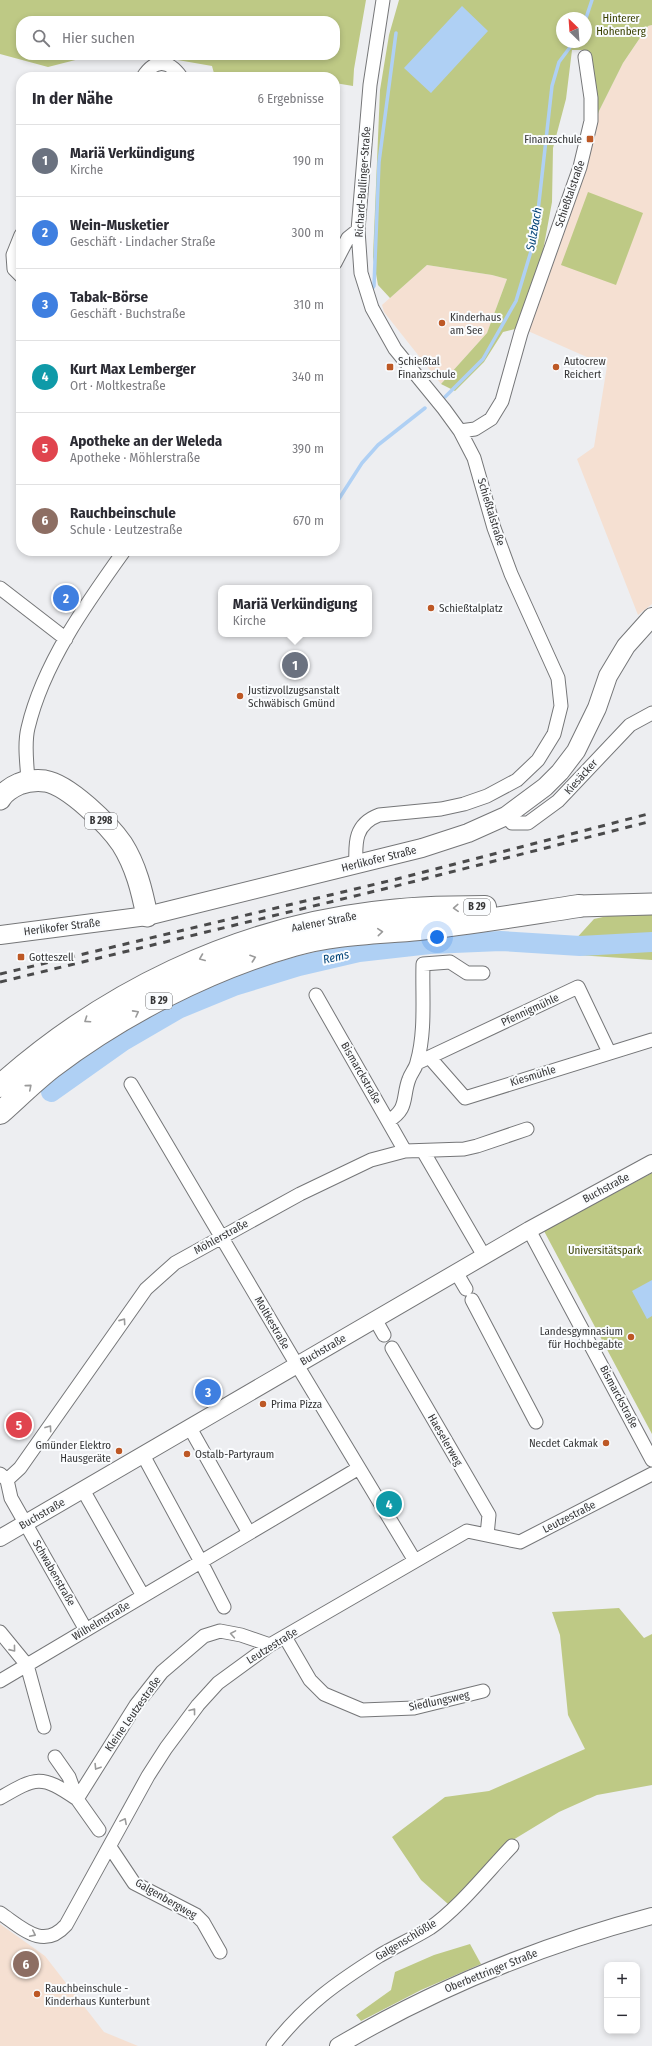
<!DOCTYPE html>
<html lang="de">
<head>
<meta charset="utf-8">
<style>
  body { margin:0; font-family:"Fira Sans Condensed",sans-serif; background:#f7f7f7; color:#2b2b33 }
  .controls { position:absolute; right:12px; bottom:12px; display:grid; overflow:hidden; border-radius:8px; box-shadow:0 2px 6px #0003 }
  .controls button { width:36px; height:36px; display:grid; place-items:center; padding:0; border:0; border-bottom:1px solid #e1e1e2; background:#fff; color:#2b2b33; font:20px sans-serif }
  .compass { position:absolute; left:556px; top:12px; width:36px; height:36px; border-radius:50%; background:#fff; box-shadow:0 2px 6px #0003; rotate:335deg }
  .you { position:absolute; left:437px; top:937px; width:14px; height:14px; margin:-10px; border:3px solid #fff; border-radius:50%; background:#1a73e8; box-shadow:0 0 0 6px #1a73e833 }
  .badge { display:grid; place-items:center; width:26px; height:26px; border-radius:50%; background:#bd5825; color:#fff; font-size:13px; font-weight:700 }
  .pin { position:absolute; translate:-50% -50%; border:2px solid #fff; box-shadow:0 1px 4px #0006 }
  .popup { position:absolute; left:218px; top:585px; width:154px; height:52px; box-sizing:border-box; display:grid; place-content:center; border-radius:8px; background:#fff; filter:drop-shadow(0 1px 3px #0005); font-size:13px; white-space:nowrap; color:#7c7c81 }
  .popup b { font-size:15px; color:#2b2b33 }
  .popup::after { content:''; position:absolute; left:50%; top:100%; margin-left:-8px; border:8px solid transparent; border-top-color:#fff }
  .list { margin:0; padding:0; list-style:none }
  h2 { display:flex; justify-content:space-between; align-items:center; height:52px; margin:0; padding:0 16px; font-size:17px }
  h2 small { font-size:13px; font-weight:400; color:#7c7c81 }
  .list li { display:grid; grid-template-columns:26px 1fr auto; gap:12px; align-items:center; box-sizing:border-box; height:72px; padding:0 16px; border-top:1px solid #e1e1e2 }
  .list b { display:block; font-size:15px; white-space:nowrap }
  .list p { margin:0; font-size:13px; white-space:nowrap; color:#7c7c81 }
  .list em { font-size:13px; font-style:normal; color:#7c7c81 }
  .icon { flex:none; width:22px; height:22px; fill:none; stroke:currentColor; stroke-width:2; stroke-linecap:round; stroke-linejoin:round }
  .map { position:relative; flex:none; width:652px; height:2046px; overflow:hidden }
  .search { position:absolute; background:#fff; box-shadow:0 2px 6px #0003; left:16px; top:16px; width:324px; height:44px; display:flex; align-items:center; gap:10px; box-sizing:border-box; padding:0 14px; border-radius:16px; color:#7c7c81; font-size:15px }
  .panel { position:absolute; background:#fff; box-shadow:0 2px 6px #0003; left:16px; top:72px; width:324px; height:484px; border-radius:16px }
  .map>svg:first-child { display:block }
  .education { fill:#f5e0d2 }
  .green { fill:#bec985; fill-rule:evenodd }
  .water { fill:#afd0f4 }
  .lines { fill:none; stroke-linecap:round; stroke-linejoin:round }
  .stream { stroke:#afd0f4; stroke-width:3.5 }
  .river { stroke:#afd0f4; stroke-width:20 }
  .minor-casing { stroke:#757678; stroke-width:15 }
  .tertiary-casing { stroke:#757678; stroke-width:18 }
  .secondary-casing { stroke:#757678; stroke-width:20 }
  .primary-casing { stroke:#757678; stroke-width:23 }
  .trunk-casing { stroke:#757678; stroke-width:24 }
  .minor { stroke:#fff; stroke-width:13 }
  .tertiary { stroke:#fff; stroke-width:16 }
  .secondary { stroke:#fff; stroke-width:18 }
  .primary { stroke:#fff; stroke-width:21 }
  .trunk { stroke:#fff; stroke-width:22 }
  .rail { stroke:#4a4a4b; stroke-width:3; stroke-dasharray:7 7; stroke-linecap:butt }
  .oneway { stroke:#9a9a9a }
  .poi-dot { fill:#bd5825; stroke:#fafcfe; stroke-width:1.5 }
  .labels { text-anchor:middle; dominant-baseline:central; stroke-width:4; stroke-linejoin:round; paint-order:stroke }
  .shield { fill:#fafcfe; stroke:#707172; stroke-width:1 }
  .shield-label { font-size:10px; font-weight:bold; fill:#353536 }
  .park-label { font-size:11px; fill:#394001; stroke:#fafcfe }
  .poi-label { font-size:11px; fill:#353536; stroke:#fafcfe; text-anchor:start }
  .street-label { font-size:11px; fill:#353536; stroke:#fafcfe }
  .water-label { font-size:12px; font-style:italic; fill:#024377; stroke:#fafcfe }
</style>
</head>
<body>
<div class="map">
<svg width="652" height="2046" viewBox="0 0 652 2046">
  <rect width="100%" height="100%" fill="#edeef1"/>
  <path class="education" d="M652 25V604L638 615 577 459 594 447 607 366 528 331 599 111 623 63 648 26Z
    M427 265 492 275 507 279 487 333 441 384 384 312 382 305Z
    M0 1924 45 1956 104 2032 138 2046H0Z"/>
  <path class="green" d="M0 0H366L354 69 353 86 335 83V77H215L212 66 149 55H335V21H21V55H95L48 67 0 54Z
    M399 0H652V25L648 26 623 63 599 111 528 331 515 329 503 332 484 362 455 391 441 384 487 333 507 279 492 275 427 265 390 298 378 285 373 257 380 90 389 35ZM562 18H586V42H562ZM572 50H587L588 115 560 218 540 267 552 202 553 148 566 99Z
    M588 192 643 213 616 285 561 265Z
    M652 911V960L562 954 594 919 612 915Z
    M652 1173V1434L544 1231Z
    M619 1608 644 1638 652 1634V1785L597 1795 559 1812 503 1846 475 1879 448 1904 421 1880 392 1837 445 1797 489 1791 585 1749 568 1715 560 1635 552 1612Z
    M470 1944 481 1964 421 1990 361 2021 356 2015 391 1990 395 1972 434 1955Z"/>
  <path class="water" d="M462 6 488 31 431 93 404 68Z
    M652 1280V1316L647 1319 632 1291Z"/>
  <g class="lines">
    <path class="stream" d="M586 18 592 0
      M372 289 374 286 379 162 396 33
      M445 397 483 359 516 301 535 238 552 86 559 62 574 42
      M335 505 362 463 378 445 425 408"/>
    <path class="river" d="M51 1092 123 1041 178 1009 234 986 299 966 359 952 430 944 501 941 580 946 652 942"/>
    <defs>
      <path id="minor" d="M143 77C155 58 169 60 181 77
        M21 235 13 255 14 269 21 276
        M335 263 348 238 358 230
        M460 431 475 429 491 419 502 401 521 333 580 167 591 121V98L585 57
        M0 588 66 639
        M28 780C27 764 24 744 28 728 43 664 86 604 124 551
        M506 816 512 823H528L558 801 630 725 652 713
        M356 864C355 842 355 824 379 815L441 809 464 804 487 796 517 780 538 760 554 734 561 706 558 678 511 574 494 528 474 458 460 431 444 409 395 349 372 308 361 273 358 230 370 85 383 0
        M316 995 405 1151
        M430 1058 465 1098 652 1040
        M417 1063 578 987 609 1052
        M131 1084 297 1365 415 1561
        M388 1121C409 1109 402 1097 409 1079 411 1073 416 1068 417 1062 426 1031 422 995 423 964L450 962 467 973H483
        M423 1151 484 1256
        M529 1230 652 1460
        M456 1272 466 1289
        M472 1300 536 1422
        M375 1319 384 1335
        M392 1348 489 1515 487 1535
        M190 1428 249 1533
        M143 1455 201 1562 224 1607
        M0 1474 7 1480 11 1498 86 1630
        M7 1480 20 1468 146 1289 175 1263 300 1194 371 1160 405 1151 464 1149 477 1146 527 1129
        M83 1490 143 1596
        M0 1632 27 1665 44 1727
        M285 1637 310 1680 324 1694 362 1710 414 1708 483 1691
        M0 1681 359 1468
        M55 1757 69 1777 77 1799 99 1830
        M0 1798C36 1777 41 1774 77 1799L136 1705 162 1672 204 1636 220 1631 241 1635 270 1645
        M110 1847 134 1883 196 1915 203 1922 220 1952
        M0 1913C21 1927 43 1951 66 1925L148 1776 166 1748 198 1705 218 1683 270 1645 467 1531 520 1542 652 1474
        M273 2046C305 2005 336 1983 379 1956 396 1946 414 1938 430 1928 459 1908 487 1872 512 1846"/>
      <path id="tertiary" d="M0 1538 529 1230 652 1163
        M338 2046C436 1988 542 1945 652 1916"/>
      <path id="secondary" d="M0 935 147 916 422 848 468 833 506 816 545 787 560 772 576 751 597 708 608 676 626 646 652 617"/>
      <path id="primary" d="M0 799C3 793 12 787 19 784 27 781 36 780 45 781 69 785 109 825 122 844 136 866 142 891 147 916
        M579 906 652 904"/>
      <path id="trunk" d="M0 1086C104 993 234 930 373 913 408 908 450 907 485 907
        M0 1113C17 1098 34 1081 52 1067 122 1014 209 969 294 945 334 933 378 933 419 929 473 923 526 914 579 906"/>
    </defs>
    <use href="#minor" class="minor-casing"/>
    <use href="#tertiary" class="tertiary-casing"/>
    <use href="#secondary" class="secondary-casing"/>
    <use href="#primary" class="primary-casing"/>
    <use href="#trunk" class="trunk-casing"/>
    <use href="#minor" class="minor"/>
    <use href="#tertiary" class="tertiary"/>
    <use href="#secondary" class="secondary"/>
    <use href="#primary" class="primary"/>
    <use href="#trunk" class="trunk"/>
    <path class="rail" d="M0 974 397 879 652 813
      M0 982 392 887 652 821"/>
  </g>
  <defs><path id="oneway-chevron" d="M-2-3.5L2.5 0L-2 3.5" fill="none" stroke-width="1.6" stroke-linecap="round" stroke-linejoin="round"/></defs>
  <g class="oneway">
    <use href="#oneway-chevron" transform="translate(456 908) rotate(177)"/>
    <use href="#oneway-chevron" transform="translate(380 932) rotate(-5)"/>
    <use href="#oneway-chevron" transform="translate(202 958) rotate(158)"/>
    <use href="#oneway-chevron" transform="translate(253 958) rotate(-19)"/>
    <use href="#oneway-chevron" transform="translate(136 1013) rotate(-28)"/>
    <use href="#oneway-chevron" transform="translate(87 1020) rotate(146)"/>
    <use href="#oneway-chevron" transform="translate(29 1087) rotate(-41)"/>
    <use href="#oneway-chevron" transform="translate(123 1321) rotate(-55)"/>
    <use href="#oneway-chevron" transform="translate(49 1428) rotate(-54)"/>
    <use href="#oneway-chevron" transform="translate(233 1634) rotate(-170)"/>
    <use href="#oneway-chevron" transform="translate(13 1649) rotate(51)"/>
    <use href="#oneway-chevron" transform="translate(193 1711) rotate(-52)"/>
    <use href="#oneway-chevron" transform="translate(97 1767) rotate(122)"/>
    <use href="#oneway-chevron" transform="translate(124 1821) rotate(-62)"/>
    <use href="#oneway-chevron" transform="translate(33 1934) rotate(26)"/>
  </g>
  <g class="poi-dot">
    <rect x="586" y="135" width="8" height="8" rx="2"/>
    <circle cx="442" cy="323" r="4"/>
    <rect x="386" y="363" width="8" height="8" rx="2"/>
    <circle cx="556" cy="367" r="4"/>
    <circle cx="431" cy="608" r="4"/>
    <circle cx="240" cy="696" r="4"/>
    <rect x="17" y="953" width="8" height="8" rx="2"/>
    <circle cx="631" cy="1337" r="4"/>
    <circle cx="263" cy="1404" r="4"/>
    <circle cx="606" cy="1443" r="4"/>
    <circle cx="119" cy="1451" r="4"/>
    <circle cx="187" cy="1454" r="4"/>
    <circle cx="37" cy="1994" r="4"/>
  </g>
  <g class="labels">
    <g class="shield">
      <rect x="85" y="813" width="32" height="16" rx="3"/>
      <rect x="464" y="899" width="26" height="16" rx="3"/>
      <rect x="146" y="993" width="26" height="16" rx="3"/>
    </g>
    <g class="shield-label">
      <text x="101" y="821">B 298</text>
      <text x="477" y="907">B 29</text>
      <text x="159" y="1001">B 29</text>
    </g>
    <g class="park-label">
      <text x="621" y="18">Hinterer<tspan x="621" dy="13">Hohenberg</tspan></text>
      <text x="605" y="1250">Universitätspark</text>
    </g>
    <g class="poi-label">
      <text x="582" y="139" text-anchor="end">Finanzschule</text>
      <text x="450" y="317">Kinderhaus<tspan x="450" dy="13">am See</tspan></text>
      <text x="398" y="361">Schießtal<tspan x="398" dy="13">Finanzschule</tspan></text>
      <text x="564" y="361">Autocrew<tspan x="564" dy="13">Reichert</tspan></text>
      <text x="439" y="608">Schießtalplatz</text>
      <text x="248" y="690">Justizvollzugsanstalt<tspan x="248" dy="13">Schwäbisch Gmünd</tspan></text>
      <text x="29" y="957">Gotteszell</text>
      <text x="623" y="1331" text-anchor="end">Landesgymnasium<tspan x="623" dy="13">für Hochbegabte</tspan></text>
      <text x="271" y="1404">Prima Pizza</text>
      <text x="598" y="1443" text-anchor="end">Necdet Cakmak</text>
      <text x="111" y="1445" text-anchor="end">Gmünder Elektro<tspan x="111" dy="13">Hausgeräte</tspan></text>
      <text x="195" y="1454">Ostalb-Partyraum</text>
      <text x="45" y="1988">Rauchbeinschule -<tspan x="45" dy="13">Kinderhaus Kunterbunt</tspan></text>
    </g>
    <g class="street-label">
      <text transform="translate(363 182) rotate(-86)">Richard-Bullinger-Straße</text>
      <text transform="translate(570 194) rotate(-71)">Schießtalstraße</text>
      <text transform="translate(491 512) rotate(73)">Schießtalstraße</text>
      <text transform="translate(581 777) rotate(-48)">Kiesäcker</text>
      <text transform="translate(379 859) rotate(-14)">Herlikofer Straße</text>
      <text transform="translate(324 922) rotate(-11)">Aalener Straße</text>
      <text transform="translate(62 927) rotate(-7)">Herlikofer Straße</text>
      <text transform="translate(530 1010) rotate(-25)">Pfennigmühle</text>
      <text transform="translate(361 1073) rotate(60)">Bismarckstraße</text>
      <text transform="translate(533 1076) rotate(-17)">Kiesmühle</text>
      <text transform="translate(606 1188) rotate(-28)">Buchstraße</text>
      <text transform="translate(221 1237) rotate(-29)">Möhlerstraße</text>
      <text transform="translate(272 1323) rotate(60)">Moltkestraße</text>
      <text transform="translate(323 1350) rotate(-30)">Buchstraße</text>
      <text transform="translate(619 1397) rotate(62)">Bismarckstraße</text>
      <text transform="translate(445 1440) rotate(60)">Haeselerweg</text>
      <text transform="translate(42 1514) rotate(-30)">Buchstraße</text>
      <text transform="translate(569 1517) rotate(-27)">Leutzestraße</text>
      <text transform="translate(54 1573) rotate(60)">Schwabenstraße</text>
      <text transform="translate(101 1621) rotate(-31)">Wilhelmstraße</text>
      <text transform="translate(272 1646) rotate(-32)">Leutzestraße</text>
      <text transform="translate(439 1701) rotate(-12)">Siedlungsweg</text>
      <text transform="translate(133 1714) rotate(-55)">Kleine Leutzestraße</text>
      <text transform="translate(166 1899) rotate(30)">Galgenbergweg</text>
      <text transform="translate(406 1940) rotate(-31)">Galgenschlößle</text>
      <text transform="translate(491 1971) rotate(-22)">Oberbettringer Straße</text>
    </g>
    <g class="water-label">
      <text transform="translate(534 229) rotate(-80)">Sulzbach</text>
      <text transform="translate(336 957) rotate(-13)">Rems</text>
    </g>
  </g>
</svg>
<div class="controls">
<button>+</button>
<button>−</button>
</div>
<svg class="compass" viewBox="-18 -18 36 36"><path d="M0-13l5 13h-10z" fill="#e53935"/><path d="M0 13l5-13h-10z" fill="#7c7c81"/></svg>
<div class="you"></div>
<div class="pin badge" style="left:295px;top:665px;background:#6b7280">1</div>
<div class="popup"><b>Mariä Verkündigung</b>Kirche</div>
<div class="pin badge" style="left:66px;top:598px;background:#3f7fe0">2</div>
<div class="pin badge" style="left:208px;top:1392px;background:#3f7fe0">3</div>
<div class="pin badge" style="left:389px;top:1504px;background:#0f9aa8">4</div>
<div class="pin badge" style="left:19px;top:1425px;background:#e0444e">5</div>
<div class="pin badge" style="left:26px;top:1964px;background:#8d6e63">6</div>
<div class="search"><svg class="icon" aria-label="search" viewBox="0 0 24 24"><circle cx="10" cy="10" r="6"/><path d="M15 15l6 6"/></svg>Hier suchen</div>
<section class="panel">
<h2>In der Nähe<small>6 Ergebnisse</small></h2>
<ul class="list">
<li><span class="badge" style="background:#6b7280">1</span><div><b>Mariä Verkündigung</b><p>Kirche</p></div><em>190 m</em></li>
<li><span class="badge" style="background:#3f7fe0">2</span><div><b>Wein-Musketier</b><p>Geschäft · Lindacher Straße</p></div><em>300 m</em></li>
<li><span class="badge" style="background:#3f7fe0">3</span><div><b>Tabak-Börse</b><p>Geschäft · Buchstraße</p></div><em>310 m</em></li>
<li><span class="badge" style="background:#0f9aa8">4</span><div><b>Kurt Max Lemberger</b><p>Ort · Moltkestraße</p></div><em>340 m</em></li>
<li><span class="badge" style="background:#e0444e">5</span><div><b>Apotheke an der Weleda</b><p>Apotheke · Möhlerstraße</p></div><em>390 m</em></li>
<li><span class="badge" style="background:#8d6e63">6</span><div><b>Rauchbeinschule</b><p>Schule · Leutzestraße</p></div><em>670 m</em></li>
</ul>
</section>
</div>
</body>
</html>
